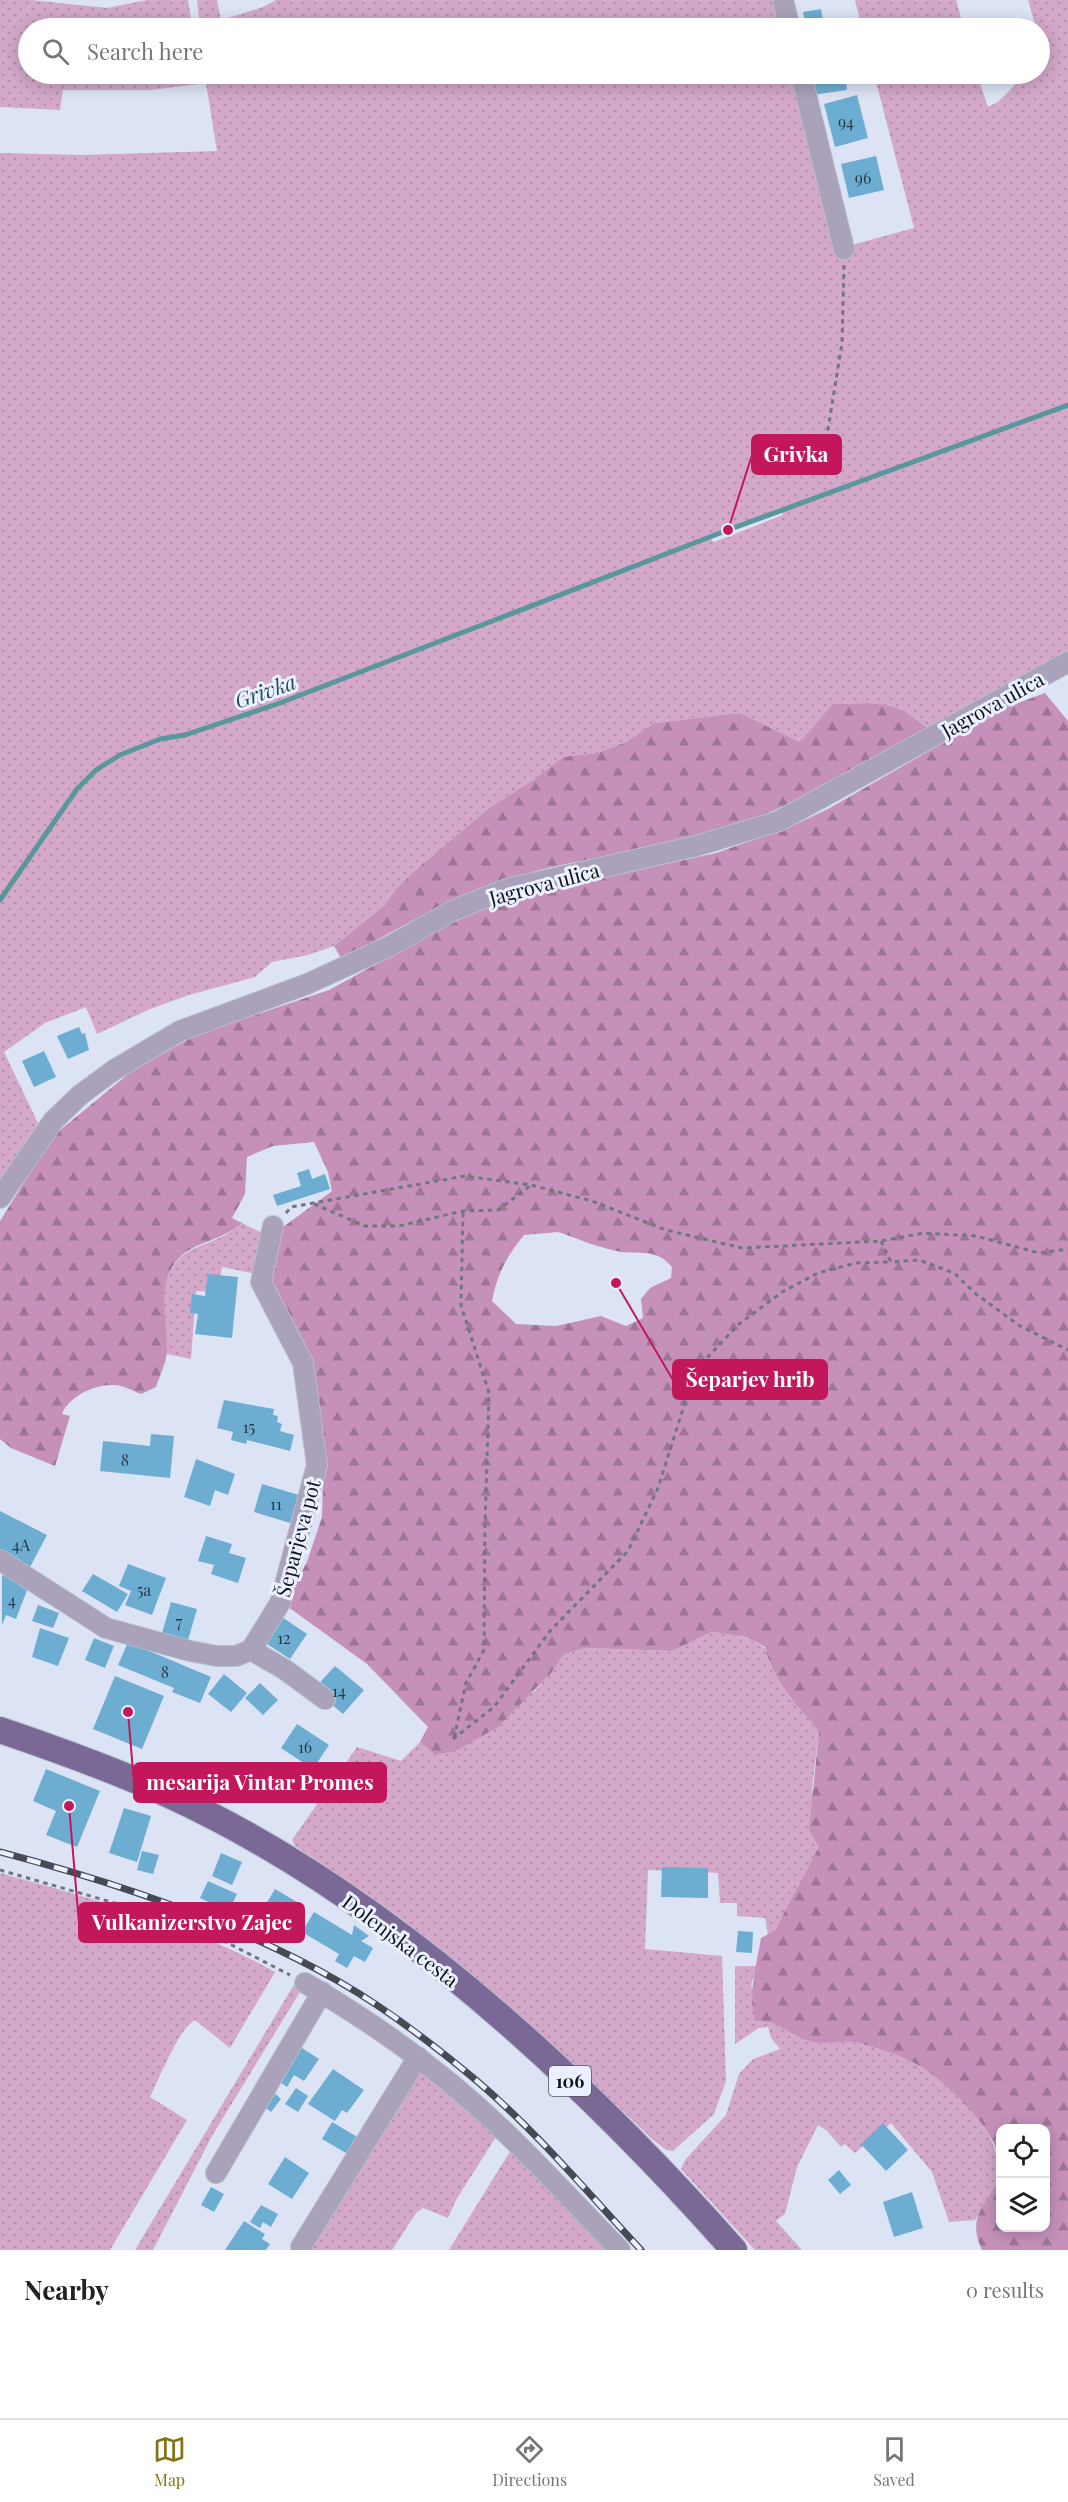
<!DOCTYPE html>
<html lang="en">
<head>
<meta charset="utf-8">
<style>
  body { margin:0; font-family:"Playfair Display",serif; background:#f2f2f2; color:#222 }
  .controls { position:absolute; right:18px; bottom:18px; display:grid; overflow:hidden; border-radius:12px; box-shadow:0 3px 15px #0003 }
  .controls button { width:54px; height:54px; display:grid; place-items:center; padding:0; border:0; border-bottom:2px solid #e0e0e0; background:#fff; color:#222; font:30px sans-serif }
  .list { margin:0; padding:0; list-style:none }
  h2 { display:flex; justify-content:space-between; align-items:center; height:78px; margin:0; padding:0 24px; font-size:26px }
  h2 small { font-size:20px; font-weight:400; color:#767676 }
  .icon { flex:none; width:33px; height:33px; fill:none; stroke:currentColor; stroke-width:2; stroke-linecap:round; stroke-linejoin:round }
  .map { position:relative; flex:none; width:1068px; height:2250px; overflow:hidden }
  .search { position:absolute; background:#fff; box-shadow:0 3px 15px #0003; left:18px; right:18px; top:18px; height:66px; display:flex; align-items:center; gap:15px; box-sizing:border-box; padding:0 21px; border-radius:33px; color:#767676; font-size:22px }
  .sheet { height:168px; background:#fff }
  nav { display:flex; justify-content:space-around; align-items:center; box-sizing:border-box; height:84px; border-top:2px solid #e0e0e0; background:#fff; font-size:16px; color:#767676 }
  nav a { display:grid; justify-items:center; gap:3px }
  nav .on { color:#837517 }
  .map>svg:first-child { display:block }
  .grass { fill:url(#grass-dots); fill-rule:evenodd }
  .forest { fill:url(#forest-firs); fill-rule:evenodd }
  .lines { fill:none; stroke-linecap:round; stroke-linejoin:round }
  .stream { stroke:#5a979c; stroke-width:5 }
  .building { fill:#6dadd1 }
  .minor-casing { stroke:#b7becd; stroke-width:22 }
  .major-casing { stroke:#b7becd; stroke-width:28 }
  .path { stroke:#717581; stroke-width:3; stroke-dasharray:4.5 4.5; stroke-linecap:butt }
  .minor { stroke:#aaa1ba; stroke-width:20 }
  .major { stroke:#7a6996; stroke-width:26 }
  .rail-casing { stroke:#464a53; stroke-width:7 }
  .rail { stroke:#eaf0ff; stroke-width:4.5; stroke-dasharray:14; stroke-linecap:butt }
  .labels { text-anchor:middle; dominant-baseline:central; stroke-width:6; stroke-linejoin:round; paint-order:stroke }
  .number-label { font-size:16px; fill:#273a46 }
  .shield { fill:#eaf0ff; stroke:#51555d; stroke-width:1.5 }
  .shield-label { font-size:18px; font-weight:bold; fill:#101318 }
  .street-label { font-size:20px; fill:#101318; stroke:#eaf0ff }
  .water-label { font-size:21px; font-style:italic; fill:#234b4d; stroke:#eaf0ff }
  .leader { fill:none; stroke:#c2185b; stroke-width:2 }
  .callout-dot { fill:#c2185b; stroke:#eaf0ff; stroke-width:2 }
  .callout { fill:#c2185b; stroke:#c2185b; stroke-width:2 }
  .callout-label { font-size:21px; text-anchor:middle; font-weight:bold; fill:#fff }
</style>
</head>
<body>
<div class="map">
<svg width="1068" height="2250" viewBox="0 0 1068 2250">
  <defs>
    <pattern id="grass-dots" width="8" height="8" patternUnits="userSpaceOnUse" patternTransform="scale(1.5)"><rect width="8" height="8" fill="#d3a8c9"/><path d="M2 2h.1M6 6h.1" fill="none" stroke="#b490ac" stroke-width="1.8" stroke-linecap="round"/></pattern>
    <pattern id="forest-firs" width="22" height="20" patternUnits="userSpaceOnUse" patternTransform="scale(1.5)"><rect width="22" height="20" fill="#c591ba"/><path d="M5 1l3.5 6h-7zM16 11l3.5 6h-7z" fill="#9f7596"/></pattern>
  </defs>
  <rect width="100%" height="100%" fill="#dce3f5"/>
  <path class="grass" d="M0 0H31L107 8 147 0H188L191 19 199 18 197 0H217L221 20 263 7 276 0H777L785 28H28V74H796L837 249 914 228 874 74H977L988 107 998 102 1026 74H1040V60L1045 54 1040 28H1036L1028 0H1068V652L927 728C893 699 877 703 834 704L800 742 740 713 656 723 626 742 597 753 563 757 533 780 489 808 420 866 396 889 385 905 334 946 308 955 272 962 255 977 189 995 150 1009 97 1034 86 1007 45 1023 4 1052 38 1123 0 1183V153L82 155 217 151 206 83 151 90H63L60 110 0 107ZM780 508 783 515 714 542 708 537Z
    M855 0H956L964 28H862Z
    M242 1223 262 1233 256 1274 222 1267 217 1292 196 1291 191 1359 167 1354C164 1319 153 1268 193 1249 211 1241 227 1237 242 1223Z
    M712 1632 747 1637 765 1648C773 1682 797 1705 819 1731L812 1788 820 1847 775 1930 768 1935 765 1918 737 1916V1903H720L718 1873 648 1870 645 1949 722 1956 726 2081 714 2114 673 2151 666 2150 652 2139C575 2065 497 1993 412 1927 375 1898 334 1872 295 1846L292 1840 357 1747 401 1761 420 1742 434 1754 536 1690 564 1654 586 1648 672 1651Z
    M0 1873C93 1899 190 1924 275 1972L230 2048 195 2020C179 2028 159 2079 150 2097L187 2120 110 2250H0Z
    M735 1966H756L751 1986C766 2012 778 2031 809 2041 824 2046 843 2039 859 2043 879 2049 906 2056 923 2068 957 2091 1006 2136 998 2181 996 2194 982 2209 975 2220L949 2222 932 2172 891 2123 855 2153 845 2144 841 2147 827 2131 818 2125 797 2167 785 2214 776 2221 802 2250H755L681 2169 685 2160 726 2115 739 2074 753 2059 780 2049 771 2038 768 2027 759 2028 735 2044Z
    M295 1983 300 1992 212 2136 153 2250H135Z
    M416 2068 499 2132 456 2200 448 2218 423 2208 416 2213 392 2250H305Z
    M514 2145 614 2250H449Z"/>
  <path class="forest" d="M1045 693 1068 721V2250H982C960 2204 1008 2198 999 2157 992 2126 949 2085 923 2068 905 2056 879 2049 859 2043 843 2039 824 2046 809 2041 786 2035 782 2019 755 2021 748 1992 756 1968 761 1938L775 1930 819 1847 809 1830 819 1731C797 1705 773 1682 765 1647L747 1637 712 1632 672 1651 586 1648 564 1654 551 1673 498 1727 454 1752 434 1754 420 1742 428 1727 367 1664 284 1604 307 1562 322 1517 323 1481 319 1430 274 1301 270 1273 275 1233 332 1191 328 1172 314 1142 273 1146 247 1157 245 1194 232 1218 242 1223C223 1240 196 1242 181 1256 154 1282 168 1319 167 1352 166 1364 159 1377 156 1387L141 1394C133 1391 122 1385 114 1385 95 1384 69 1396 62 1414L70 1416 55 1466 11 1448 0 1439V1221L53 1136 133 1070 198 1034 329 990 453 922 507 899 716 853 790 827 828 809 1002 709ZM558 1232C576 1238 594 1246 612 1250 636 1257 653 1245 672 1267L671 1278 650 1288 641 1299 643 1318 626 1326 601 1316 556 1326 516 1324 492 1301C497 1274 507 1256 524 1235ZM1000 2128H1046V2228H1000Z
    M869 703C897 705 905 710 927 728 856 768 789 810 710 835 650 853 584 856 523 875 458 894 401 926 342 960L334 946 385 905 396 889 420 866 489 808 533 780 563 757 597 753 626 742 655 723 740 713 800 742 833 704Z"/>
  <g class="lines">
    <path class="stream" d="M0 900 77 789 96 770 120 755 160 739 185 735 280 703 728 530 1068 405"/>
  </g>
  <path class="building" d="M821 9 824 25 806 28 803 12Z
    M846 80 847 90 812 95 810 85Z
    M857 95 868 138 835 147 824 104Z
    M876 156 884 190 849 198 841 164Z
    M79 1027 82 1034 85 1033 89 1050 68 1059 57 1036Z
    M44 1051 56 1077 34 1087 22 1061Z
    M309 1169 312 1179 325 1174 330 1189 277 1206 273 1195 301 1186 297 1173Z
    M208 1274 238 1277 232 1338 195 1334 198 1314 190 1313 192 1294 205 1296Z
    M224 1400 274 1409 273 1415 278 1416 277 1422 282 1424 280 1431 294 1435 290 1451 247 1440 246 1444 231 1440 233 1432 217 1428Z
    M151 1434 174 1436 170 1478 100 1471 103 1441 150 1446Z
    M196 1459 235 1474 228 1495 215 1490 210 1506 184 1497Z
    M262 1484 299 1495 290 1523 254 1512Z
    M0 1511 47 1535 30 1567 0 1552Z
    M206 1536 232 1544 229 1553 246 1558 238 1583 211 1574 214 1565 198 1561Z
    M128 1564 166 1578 152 1615 125 1605 131 1591 119 1586Z
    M93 1574 128 1594 117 1612 82 1591Z
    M2 1575 29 1585 16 1619 6 1615 2 1625Z
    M171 1602 197 1609 188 1640 162 1633Z
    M38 1605 59 1613 53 1628 32 1621Z
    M279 1615 307 1634 290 1659 261 1640Z
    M40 1628 69 1638 58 1666 32 1657Z
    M94 1638 114 1646 105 1668 85 1660Z
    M128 1642 211 1677 200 1703 172 1692 174 1688 118 1665Z
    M335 1666 364 1690 343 1714 314 1689Z
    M224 1674 247 1693 231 1712 208 1694Z
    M115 1676 164 1696 142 1749 93 1729Z
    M260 1683 278 1700 263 1715 245 1698Z
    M297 1724 329 1745 313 1769 281 1748Z
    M46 1769 100 1791 77 1847 46 1835 56 1811 33 1801Z
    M124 1808 151 1816 137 1862 109 1853Z
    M142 1851 159 1855 153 1874 137 1870Z
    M221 1853 242 1862 232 1885 212 1876Z
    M662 1867 708 1868V1898L661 1897Z
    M208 1881 237 1894 229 1911 200 1898Z
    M275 1889 302 1905 290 1924 263 1909Z
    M314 1912 352 1935 354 1925 369 1936 361 1941 373 1948 365 1962 354 1956 347 1968 335 1961 339 1954 302 1932Z
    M738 1931 753 1932 752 1953 736 1952Z
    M296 2044 319 2059 304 2081 294 2075 287 2087 273 2077Z
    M333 2069 364 2090 347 2113 342 2110 335 2121 308 2104Z
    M296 2088 308 2096 298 2112 285 2104Z
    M272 2091 281 2099 271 2112 261 2104Z
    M332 2122 361 2139 351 2156 322 2139Z
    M883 2123 908 2150 886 2171 861 2144Z
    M285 2157 309 2173 292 2199 268 2184Z
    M839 2170 851 2185 840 2194 828 2180Z
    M211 2187 224 2194 214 2212 201 2205Z
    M912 2192 923 2228 894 2237 883 2202Z
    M261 2205 278 2214 271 2227 263 2222 260 2228 250 2222Z
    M244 2221 265 2234 262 2239 270 2244 266 2250H225Z"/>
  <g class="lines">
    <defs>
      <path id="minor" d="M783 0 790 28
        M801 74 844 249
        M0 1198 53 1121 80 1095 114 1070 180 1031 307 984 390 946 452 911 507 889 696 846 779 821 1068 662
        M0 1560 106 1628 190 1651 217 1656H236L251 1650 280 1603 317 1465 303 1363 261 1282 273 1226
        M251 1650 284 1669 325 1699
        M305 1983C379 2026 448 2076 509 2136 547 2173 583 2212 620 2250
        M216 2173 322 1992
        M301 2247 418 2057"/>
      <path id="major" d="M0 1730C56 1749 112 1769 167 1794 382 1892 578 2074 734 2250"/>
    </defs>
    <use href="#minor" class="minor-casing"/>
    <use href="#major" class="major-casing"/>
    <path class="path" d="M822 466 842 343 844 265
      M314 1204 365 1226H399L463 1211 498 1210 530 1186
      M286 1213 291 1207 465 1176 531 1185 592 1201 666 1230 742 1248 881 1241 924 1233 976 1236 1039 1253 1068 1249
      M881 1241 891 1262 919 1260 954 1273 976 1294 1020 1326 1068 1350
      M454 1738 466 1683 484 1650 485 1526 489 1393 461 1305 463 1211
      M453 1739 494 1707 550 1631 628 1551 658 1488 688 1393 703 1362 739 1324 782 1292 818 1273 856 1263 891 1262
      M0 1870 139 1910 222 1940 290 1975"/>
    <use href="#minor" class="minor"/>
    <use href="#major" class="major"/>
    <defs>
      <path id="rail" d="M0 1852C114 1882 235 1922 338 1981 387 2009 434 2045 477 2081 537 2132 588 2193 641 2250"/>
    </defs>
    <use href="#rail" class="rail-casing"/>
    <use href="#rail" class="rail"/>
  </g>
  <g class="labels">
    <g class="number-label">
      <text x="846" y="121">94</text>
      <text x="863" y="177">96</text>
      <text x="249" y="1426">15</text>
      <text x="125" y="1459">8</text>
      <text x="276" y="1503">11</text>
      <text x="21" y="1544">4A</text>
      <text x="144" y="1589">5a</text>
      <text x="12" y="1599">4</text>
      <text x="179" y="1621">7</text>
      <text x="284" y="1637">12</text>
      <text x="165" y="1671">8</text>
      <text x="339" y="1690">14</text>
      <text x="305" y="1746">16</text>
    </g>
    <rect class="shield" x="549" y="2066" width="42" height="30" rx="4.5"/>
    <g class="shield-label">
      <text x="570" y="2081">106</text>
    </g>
    <g class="street-label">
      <text transform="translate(992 704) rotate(-29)">Jagrova ulica</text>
      <text transform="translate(544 883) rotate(-15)">Jagrova ulica</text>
      <text transform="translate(297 1538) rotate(-75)">Šeparjeva pot</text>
      <text transform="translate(401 1940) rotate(37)">Dolenjska cesta</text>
    </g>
    <g class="water-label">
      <text transform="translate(265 690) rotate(-19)">Grivka</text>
    </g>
  </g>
  <path class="leader" d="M728 530L752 455M616 1283L673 1380M128 1712L134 1783M69 1806L79 1923"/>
  <g class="callout-dot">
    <circle cx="728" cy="530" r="6"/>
    <circle cx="616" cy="1283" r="6"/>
    <circle cx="128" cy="1712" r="6"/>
    <circle cx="69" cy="1806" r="6"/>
  </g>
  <g class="callout">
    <rect x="752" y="435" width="89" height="39" rx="6"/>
    <rect x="673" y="1360" width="154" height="39" rx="6"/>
    <rect x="134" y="1763" width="252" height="39" rx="6"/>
    <rect x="79" y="1903" width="225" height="39" rx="6"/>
  </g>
  <g class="callout-label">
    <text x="796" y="462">Grivka</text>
    <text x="750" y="1387">Šeparjev hrib</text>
    <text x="260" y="1790">mesarija Vintar Promes</text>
    <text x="192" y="1930">Vulkanizerstvo Zajec</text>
  </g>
</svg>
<div class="controls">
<button><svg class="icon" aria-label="locate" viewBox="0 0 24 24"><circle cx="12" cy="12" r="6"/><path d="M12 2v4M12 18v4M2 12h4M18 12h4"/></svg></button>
<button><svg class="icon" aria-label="layers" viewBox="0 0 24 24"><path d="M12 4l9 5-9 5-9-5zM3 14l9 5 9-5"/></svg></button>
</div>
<div class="search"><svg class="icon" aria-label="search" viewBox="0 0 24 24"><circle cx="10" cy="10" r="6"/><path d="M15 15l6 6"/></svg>Search here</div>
</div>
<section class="sheet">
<h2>Nearby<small>0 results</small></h2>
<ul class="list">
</ul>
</section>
<nav>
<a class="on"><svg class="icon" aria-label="map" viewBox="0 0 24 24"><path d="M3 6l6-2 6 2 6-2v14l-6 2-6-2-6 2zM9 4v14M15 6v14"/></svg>Map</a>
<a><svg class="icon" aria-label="directions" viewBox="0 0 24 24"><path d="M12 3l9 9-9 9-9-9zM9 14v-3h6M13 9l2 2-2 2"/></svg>Directions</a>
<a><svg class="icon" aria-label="saved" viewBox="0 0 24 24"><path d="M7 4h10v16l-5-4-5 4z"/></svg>Saved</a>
</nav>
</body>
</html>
